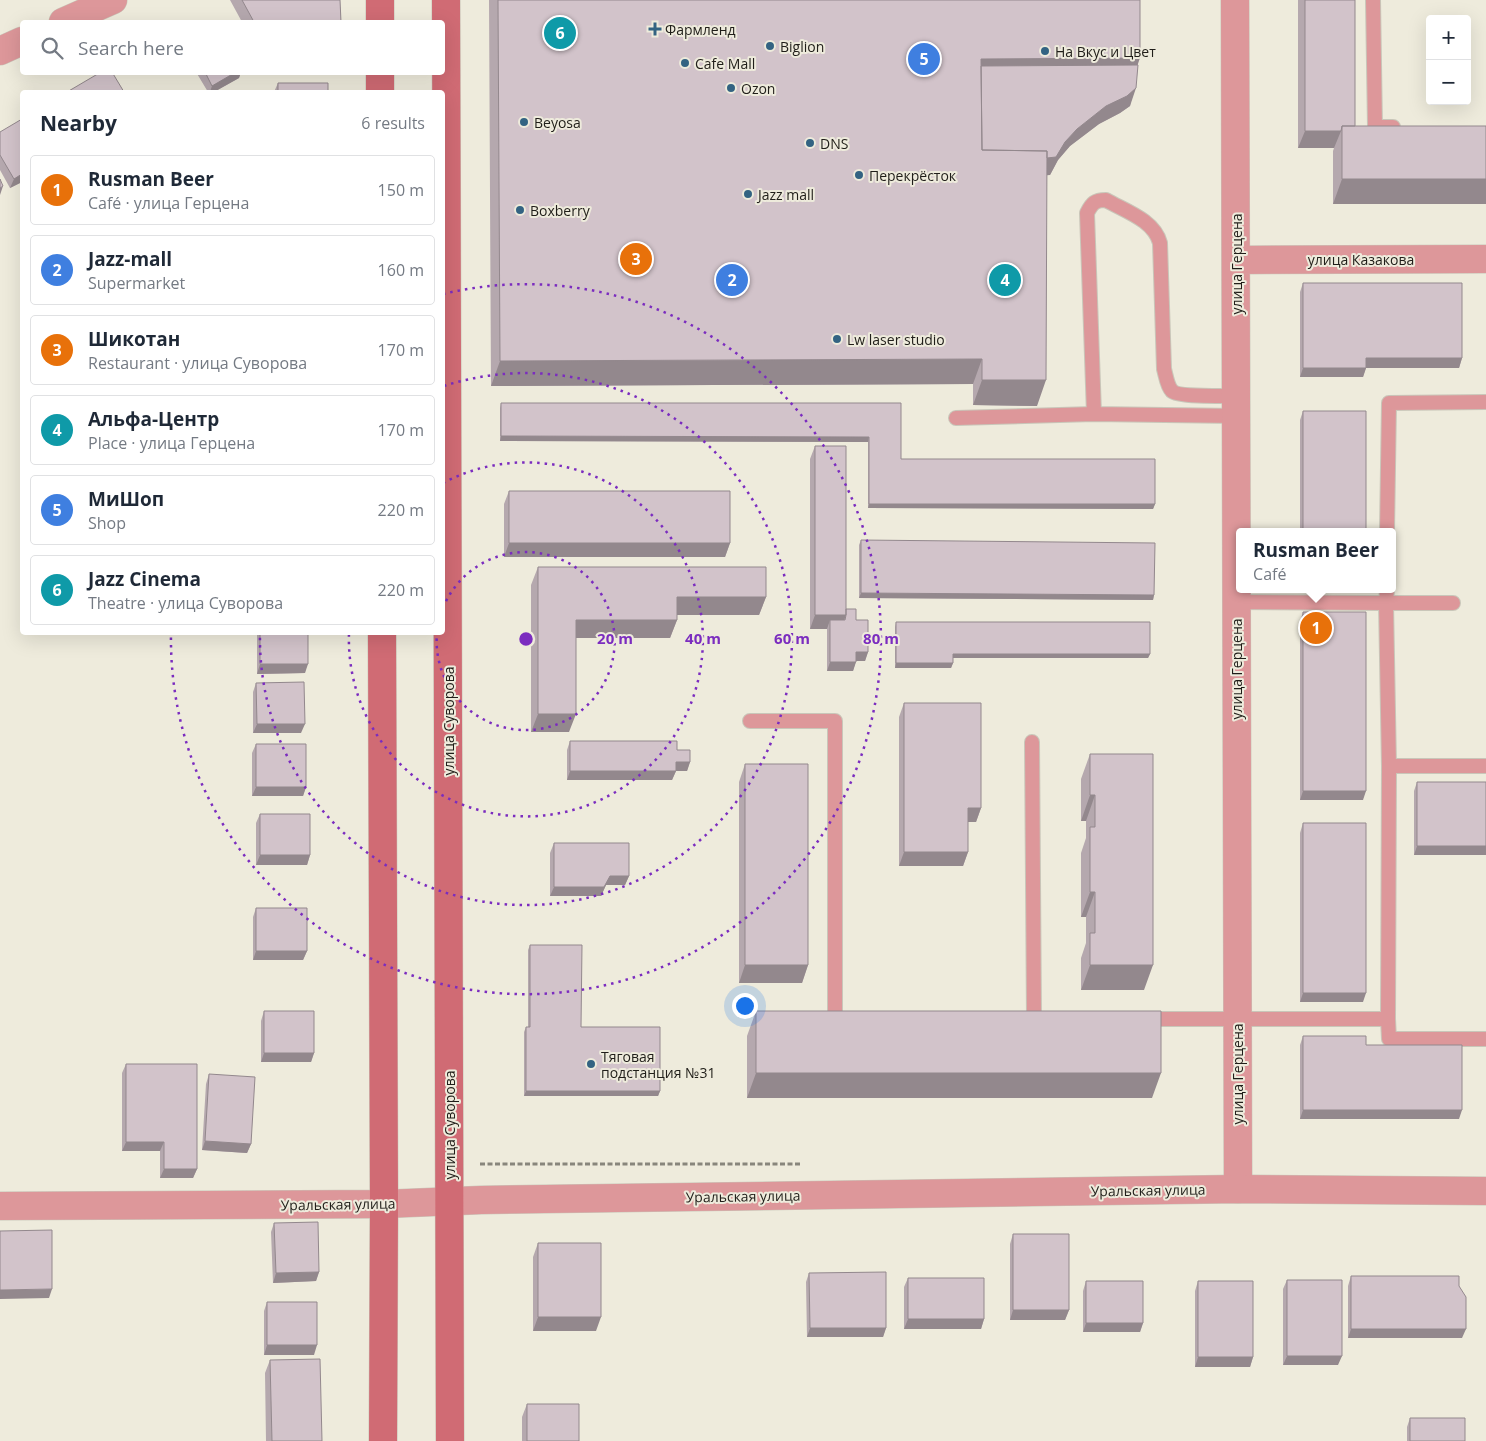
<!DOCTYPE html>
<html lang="en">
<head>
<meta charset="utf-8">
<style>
  body { margin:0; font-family:"Open Sans",sans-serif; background:#f2f2f3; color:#1f2937 }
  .controls { position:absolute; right:15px; top:15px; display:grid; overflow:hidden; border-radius:5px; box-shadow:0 5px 20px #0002 }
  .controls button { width:45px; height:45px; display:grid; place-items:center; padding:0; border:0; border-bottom:1px solid #e0e1e3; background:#fff; color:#1f2937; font:25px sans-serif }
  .you { position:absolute; left:744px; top:1005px; width:18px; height:18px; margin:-12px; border:4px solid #fff; border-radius:50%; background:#1a73e8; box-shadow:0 0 0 8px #1a73e833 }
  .badge { display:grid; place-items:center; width:32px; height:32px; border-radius:50%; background:#ea580c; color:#fff; font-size:16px; font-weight:700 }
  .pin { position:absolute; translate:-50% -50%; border:2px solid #fff; box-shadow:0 1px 5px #0006 }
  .popup { position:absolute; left:1236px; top:528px; width:160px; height:65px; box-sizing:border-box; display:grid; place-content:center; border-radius:5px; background:#fff; filter:drop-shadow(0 1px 4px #0005); font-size:16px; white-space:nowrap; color:#747a83 }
  .popup b { font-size:19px; color:#1f2937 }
  .popup::after { content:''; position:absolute; left:50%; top:100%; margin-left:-10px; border:10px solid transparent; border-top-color:#fff }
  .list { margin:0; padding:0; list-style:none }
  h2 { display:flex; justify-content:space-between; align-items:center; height:65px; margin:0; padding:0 20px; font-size:21px }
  h2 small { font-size:16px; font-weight:400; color:#747a83 }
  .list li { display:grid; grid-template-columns:32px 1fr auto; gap:15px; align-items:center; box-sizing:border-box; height:70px; margin:0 10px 10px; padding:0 10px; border:1px solid #e0e1e3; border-radius:5px }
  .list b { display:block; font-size:19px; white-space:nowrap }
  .list p { margin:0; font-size:16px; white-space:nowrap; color:#747a83 }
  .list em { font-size:16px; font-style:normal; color:#747a83 }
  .icon { flex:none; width:28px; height:28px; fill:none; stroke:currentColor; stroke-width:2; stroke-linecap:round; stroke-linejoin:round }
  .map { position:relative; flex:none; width:1486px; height:1441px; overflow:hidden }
  .search { position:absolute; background:#fff; box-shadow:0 5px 20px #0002; left:20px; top:20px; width:425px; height:55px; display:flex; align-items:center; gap:12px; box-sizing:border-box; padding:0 18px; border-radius:5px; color:#747a83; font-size:19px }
  .panel { position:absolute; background:#fff; box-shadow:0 5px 20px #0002; left:20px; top:90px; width:425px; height:545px; border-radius:5px }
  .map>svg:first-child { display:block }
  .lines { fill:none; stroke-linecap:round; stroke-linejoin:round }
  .service-casing { stroke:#c9c6b9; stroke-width:16 }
  .minor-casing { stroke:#c9c6b9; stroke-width:29 }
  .tertiary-casing { stroke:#c9c6b9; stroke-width:29 }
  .secondary-casing { stroke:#c9c6b9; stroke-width:29 }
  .path { stroke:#88867c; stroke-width:3; stroke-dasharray:5 2.5; stroke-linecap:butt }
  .service { stroke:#dd979a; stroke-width:14 }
  .minor { stroke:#dd979a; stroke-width:28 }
  .tertiary { stroke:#dd979a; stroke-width:28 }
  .secondary { stroke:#d06b74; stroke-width:28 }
  .wall { fill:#b5a8ae }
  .shaded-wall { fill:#93888d }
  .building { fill:#d2c3ca; stroke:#93888d }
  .ring { fill:none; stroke:#7b2cbf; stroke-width:2.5; stroke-dasharray:2.5 5 }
  .poi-dot { fill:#336382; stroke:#eeebdc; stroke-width:2 }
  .labels { text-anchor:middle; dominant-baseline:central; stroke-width:4; stroke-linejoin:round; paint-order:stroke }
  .poi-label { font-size:14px; fill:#201e19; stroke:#eeebdc; text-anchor:start }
  .street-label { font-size:14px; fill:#201e19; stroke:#eeebdc }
  .centre { fill:#7b2cbf; stroke:#eeebdc; stroke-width:2.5 }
  .ring-label { font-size:15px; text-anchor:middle; font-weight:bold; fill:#7b2cbf; stroke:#eeebdc; stroke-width:4; stroke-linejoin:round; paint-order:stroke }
</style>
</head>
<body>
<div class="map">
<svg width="1486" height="1441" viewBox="0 0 1486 1441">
  <rect width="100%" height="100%" fill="#eeebdc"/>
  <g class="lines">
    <defs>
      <path id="service" d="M1373 0 1375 127H1393
        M1094 414 1087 213C1092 203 1095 200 1106 200 1125 211 1154 220 1160 243L1164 369C1166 376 1167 386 1172 391 1178 397 1225 396 1236 396
        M956 418 1094 414 1236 416
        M1387 532 1389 403 1486 402
        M1387 589 1386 603H1453
        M1236 602 1386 603 1389 766 1388 1019
        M750 721H835V1019
        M1032 742 1034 1020
        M1389 766H1486
        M1144 1019H1388L1389 1039H1486"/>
      <path id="minor" d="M1235 0 1238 1189
        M63 22 113 0
        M0 51 22 41
        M1236 260 1486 259"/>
      <path id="tertiary" d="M0 1206 384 1204 481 1200 1238 1189 1486 1191"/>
      <path id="secondary" d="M380 0V22
        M446 0 450 1441
        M380 72V92
        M382 632 384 1204 383 1441"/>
    </defs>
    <use href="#service" class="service-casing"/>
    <use href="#minor" class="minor-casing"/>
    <use href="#tertiary" class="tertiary-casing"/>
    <use href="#secondary" class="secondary-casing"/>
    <path class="path" d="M480 1164H800"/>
    <use href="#service" class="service"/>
    <use href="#minor" class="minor"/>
    <use href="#tertiary" class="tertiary"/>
    <use href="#secondary" class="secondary"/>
  </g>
  <path class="wall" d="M230 0H340L341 22H242Z
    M489 0H1140L1138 65 1130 106 1120 113 1099 124 1070 146 1058 160 1050 175H1047L1037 406 973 405V384L491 386Z
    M1298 0H1355V126L1486 204H1333V151L1334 148H1298Z
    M196 72H241L239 78 214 92H208Z
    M278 83 328 92H274Z
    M0 132 22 182 10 188 0 170Z
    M1303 283 1462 358 1459 368H1366L1363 377H1300V292Z
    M501 403H901V459L1155 504 1153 509 868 508V442L500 441V408Z
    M1303 411 1366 532H1300V420Z
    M815 446 846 609 856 620 868 652 865 661H856L853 671H827V629H810V459Z
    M509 491 730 543 725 557H504V504Z
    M861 540 1154 595 1153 600 859 598V545Z
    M538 567 766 597 759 615H677V620L670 638H576L569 732H531V585Z
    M1303 612 1363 800H1300V622Z
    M896 622 1150 654 1148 658H953V663L951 668H895V627Z
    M257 632H308L305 673 257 674Z
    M256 683 301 733H253V692Z
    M904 703 981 808 976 822H968V852L963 866H899V717Z
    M570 741 677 750 690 762 687 771H676L672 780H567V750Z
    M256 744 306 787 303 796H252V753Z
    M1090 754 1144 990H1081V958L1086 943V917H1081V853L1086 838V821H1081V779Z
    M745 764 808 965 802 983H739V782Z
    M1417 782 1486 855H1414V791Z
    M260 814 310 855 307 865H256V823Z
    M1303 823 1363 1002H1300V833Z
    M554 843 629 876 625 885H606L601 896H550V853Z
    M256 908 307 951 303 960H253V917Z
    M530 945 581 1027 660 1091 658 1096H524V1032L526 1027H528V950Z
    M264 1011 314 1053 311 1062H261V1021Z
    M756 1011 1152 1098H747V1036Z
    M1303 1036 1366 1045 1459 1119H1300V1045Z
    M126 1064 197 1169 193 1178H160V1151H122V1073Z
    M209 1074 251 1144 247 1153 202 1150 206 1084Z
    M274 1223 319 1272 316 1281 273 1283 271 1232Z
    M1013 1234 1069 1310 1065 1320H1010V1244Z
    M538 1243 596 1331H533V1257Z
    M809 1273 886 1328 883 1337H807L806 1282Z
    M1351 1276 1459 1286 1462 1338H1348V1286Z
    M908 1278 984 1319 981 1329H904V1287Z
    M1287 1280 1338 1365H1283V1289Z
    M1086 1281 1143 1323 1140 1332H1083V1291Z
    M1198 1281 1253 1357 1250 1367H1195V1291Z
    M267 1302 314 1355H264V1311Z
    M270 1360 322 1441H266L265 1373Z
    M527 1404 579 1441H522V1417Z
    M1410 1418 1465 1441H1407V1427Z"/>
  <path class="shaded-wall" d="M1140 58 1131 83 978 84 981 59Z
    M236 72H241L239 78 214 92H210L212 86Z
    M1136 88 1130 106 1120 113 1099 124 1070 146 1058 160 1050 175 1038 176H973L1065 142 1077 129 1106 106Z
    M1305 131H1341L1334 148H1298Z
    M22 174V182L10 188 14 179Z
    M1342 179H1486V204H1333Z
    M3 186 0 195V188Z
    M1366 358H1462L1459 368H1363Z
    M982 359 973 384 491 386 500 361Z
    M1303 368H1366L1363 377H1300Z
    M982 380H1046L1037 406 973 405Z
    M501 436 869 437 868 442 500 441Z
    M869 504H1155L1153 509 868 508Z
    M509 543H730L725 557H504Z
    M1300 589H1363L1300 590Z
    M861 593 1154 595 1153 600 859 598Z
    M677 597H766L759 615H670Z
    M815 615H846L841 629 830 620 827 629H810Z
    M576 620H677L670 638H569Z
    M856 652H868L865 661H853Z
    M953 654H1150L1148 658H951Z
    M830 662H856L853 671H827Z
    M896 663H953L951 668H895Z
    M260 664H308L305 673 257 674Z
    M538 714H576L569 732H531Z
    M257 724H305L301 733H253Z
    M676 762H690L687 771H672Z
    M570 771H676L672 780H567Z
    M256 787H306L303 796H252Z
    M1303 791H1366L1363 800H1300Z
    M1090 795H1095L1086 821H1081Z
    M968 808H981L976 822H963Z
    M1417 846H1486V855H1414Z
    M904 852H968L963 866H899Z
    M260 855H310L307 865H256Z
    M610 876H629L625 885H606L601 896H550L554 887Z
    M1090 892H1095L1086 917H1081Z
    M256 951H307L303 960H253Z
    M745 965H808L802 983H739Z
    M1090 965H1153L1144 990H1081Z
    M1303 993H1366L1363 1002H1300Z
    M264 1053H314L311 1062H261Z
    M756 1073H1161L1152 1098H747Z
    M526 1091H660L658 1096H524Z
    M1303 1110H1462L1459 1119H1300Z
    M205 1141 251 1144 247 1153 202 1150Z
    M126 1142H164L160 1151H122Z
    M164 1169H197L193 1178H160Z
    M319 1272 316 1281 273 1283 276 1273Z
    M52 1289 49 1298 0 1299V1290Z
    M1013 1310H1069L1065 1320H1010Z
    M538 1317H601L596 1331H533Z
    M908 1319H984L981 1329H904Z
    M1086 1323H1143L1140 1332H1083Z
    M810 1328H886L883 1337H807Z
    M1351 1329H1466L1462 1338H1348Z
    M267 1345H317L314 1355H264Z
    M1287 1356H1342L1338 1365H1283Z
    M1198 1357H1253L1250 1367H1195Z"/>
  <path class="building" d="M242 0H340L341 22H254Z
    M498 0H1140V58L981 59 982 150 1047 151 1046 380H982V359L500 361Z
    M1305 0H1355V126H1342L1341 131H1305Z
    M1138 65 1136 88 1127 96 1106 106 1077 129 1065 142 1056 157 1047 158V151L982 150 981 66Z
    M101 72H112L124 92H67Z
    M205 72H236L212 86Z
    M278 83H328V92H278Z
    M22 119V174L14 179 0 155V132Z
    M1342 126H1486V179H1342Z
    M0 179 3 186 0 188Z
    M1303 283H1462V358H1366V368H1303Z
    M501 403H901V459H1155V504H869V437L501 436Z
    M1303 411H1366V532H1303Z
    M815 446H846V615H815Z
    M509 491H730V543H509Z
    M861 540 1155 543 1154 595 861 593Z
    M538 567H766V597H677V620H576V714H538Z
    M846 609H856V620H868V652H856V662H830V620H845L846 615Z
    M1303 612H1366V791H1303Z
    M896 622H1150V654H953V663H896Z
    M260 632H308V664H260Z
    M304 682 305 724H257L256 683Z
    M904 703H981V808H968V852H904Z
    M570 741H677V750H690V762H676V771H570Z
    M256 744H306V787H256Z
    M1090 754H1153V965H1090V933H1095V892H1090V827H1095V795H1090Z
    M745 764H808V965H745Z
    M1417 782H1486V846H1417Z
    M260 814H310V855H260Z
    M1303 823H1366V993H1303Z
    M554 843H629V876H610L604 887H554Z
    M256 908H307V951H256Z
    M530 945H582L581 1027H660V1091H526V1027H530Z
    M264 1011H314V1053H264Z
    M756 1011H1161V1073H756Z
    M1303 1036H1366V1045H1462V1110H1303Z
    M126 1064H197V1169H164V1142H126Z
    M209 1074 255 1077 251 1144 205 1141Z
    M318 1222 319 1272 276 1273 274 1223Z
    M52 1230V1289L0 1290V1231Z
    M1013 1234H1069V1310H1013Z
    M538 1243H601V1317H538Z
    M886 1272V1328H810L809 1273Z
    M1351 1276H1459V1286L1466 1297V1329H1351Z
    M908 1278H984V1319H908Z
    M1287 1280H1342V1356H1287Z
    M1086 1281H1143V1323H1086Z
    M1198 1281H1253V1357H1198Z
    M267 1302H317V1345H267Z
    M320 1359 322 1441H272L270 1360Z
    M527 1404H579V1441H527Z
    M1410 1418H1465V1441H1410Z"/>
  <g class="ring">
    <path d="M443 608A89 89 0 1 1 437 633"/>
    <path d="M443 483A177 177 0 1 1 349 633"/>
    <path d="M444 386A266 266 0 1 1 260 634"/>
    <path d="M443 294A355 355 0 1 1 171 633"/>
  </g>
  <g class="poi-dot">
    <path d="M652.5 21.5h5v5h5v5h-5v5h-5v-5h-5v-5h5z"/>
    <circle cx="770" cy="46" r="5"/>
    <circle cx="1045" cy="51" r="5"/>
    <circle cx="685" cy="63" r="5"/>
    <circle cx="731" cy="88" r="5"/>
    <circle cx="524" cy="122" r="5"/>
    <circle cx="810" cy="143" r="5"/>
    <circle cx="859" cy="175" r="5"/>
    <circle cx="748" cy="194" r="5"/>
    <circle cx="520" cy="210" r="5"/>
    <circle cx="837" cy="339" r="5"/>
    <circle cx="591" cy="1064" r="5"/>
  </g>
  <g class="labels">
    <g class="poi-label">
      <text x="665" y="29">Фармленд</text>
      <text x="780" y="46">Biglion</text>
      <text x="1055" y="51">На Вкус и Цвет</text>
      <text x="695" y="63">Cafe Mall</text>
      <text x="741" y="88">Ozon</text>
      <text x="534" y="122">Beyosa</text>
      <text x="820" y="143">DNS</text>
      <text x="869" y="175">Перекрёсток</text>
      <text x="758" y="194">Jazz mall</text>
      <text x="530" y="210">Boxberry</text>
      <text x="847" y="339">Lw laser studio</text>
      <text x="601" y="1056">Тяговая<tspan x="601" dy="16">подстанция №31</tspan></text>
    </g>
    <g class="street-label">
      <text x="1361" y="259">улица Казакова</text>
      <text transform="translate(1236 264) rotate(-90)">улица Герцена</text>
      <text transform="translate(1236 669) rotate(-90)">улица Герцена</text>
      <text transform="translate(448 721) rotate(-90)">улица Суворова</text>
      <text transform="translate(1237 1074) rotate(-90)">улица Герцена</text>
      <text transform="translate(449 1125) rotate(-90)">улица Суворова</text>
      <text transform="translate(1148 1190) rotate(-1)">Уральская улица</text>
      <text transform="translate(743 1196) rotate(-1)">Уральская улица</text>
      <text transform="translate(338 1204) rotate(-1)">Уральская улица</text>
    </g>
  </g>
  <circle cx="526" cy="639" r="8" class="centre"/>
  <g class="ring-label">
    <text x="615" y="644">20 m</text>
    <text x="703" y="644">40 m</text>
    <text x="792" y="644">60 m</text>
    <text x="881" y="644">80 m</text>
  </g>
</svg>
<div class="controls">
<button>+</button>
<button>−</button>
</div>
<div class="you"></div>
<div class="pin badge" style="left:1316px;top:628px;background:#e8710a">1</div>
<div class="popup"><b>Rusman Beer</b>Café</div>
<div class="pin badge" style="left:732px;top:280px;background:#3f7fe0">2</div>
<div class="pin badge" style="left:636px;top:259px;background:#e8710a">3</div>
<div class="pin badge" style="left:1005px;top:280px;background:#0f9aa8">4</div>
<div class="pin badge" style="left:924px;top:59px;background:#3f7fe0">5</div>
<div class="pin badge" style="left:560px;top:33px;background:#0f9aa8">6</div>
<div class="search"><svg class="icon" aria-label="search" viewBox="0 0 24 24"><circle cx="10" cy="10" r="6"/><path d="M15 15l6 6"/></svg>Search here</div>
<section class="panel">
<h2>Nearby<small>6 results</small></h2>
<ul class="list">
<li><span class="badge" style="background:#e8710a">1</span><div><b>Rusman Beer</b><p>Café · улица Герцена</p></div><em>150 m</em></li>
<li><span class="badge" style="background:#3f7fe0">2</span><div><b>Jazz-mall</b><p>Supermarket</p></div><em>160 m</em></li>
<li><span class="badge" style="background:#e8710a">3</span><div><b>Шикотан</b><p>Restaurant · улица Суворова</p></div><em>170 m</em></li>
<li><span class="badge" style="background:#0f9aa8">4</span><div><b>Альфа-Центр</b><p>Place · улица Герцена</p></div><em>170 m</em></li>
<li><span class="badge" style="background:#3f7fe0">5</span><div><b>МиШоп</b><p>Shop</p></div><em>220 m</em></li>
<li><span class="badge" style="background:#0f9aa8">6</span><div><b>Jazz Cinema</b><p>Theatre · улица Суворова</p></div><em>220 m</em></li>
</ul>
</section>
</div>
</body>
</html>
